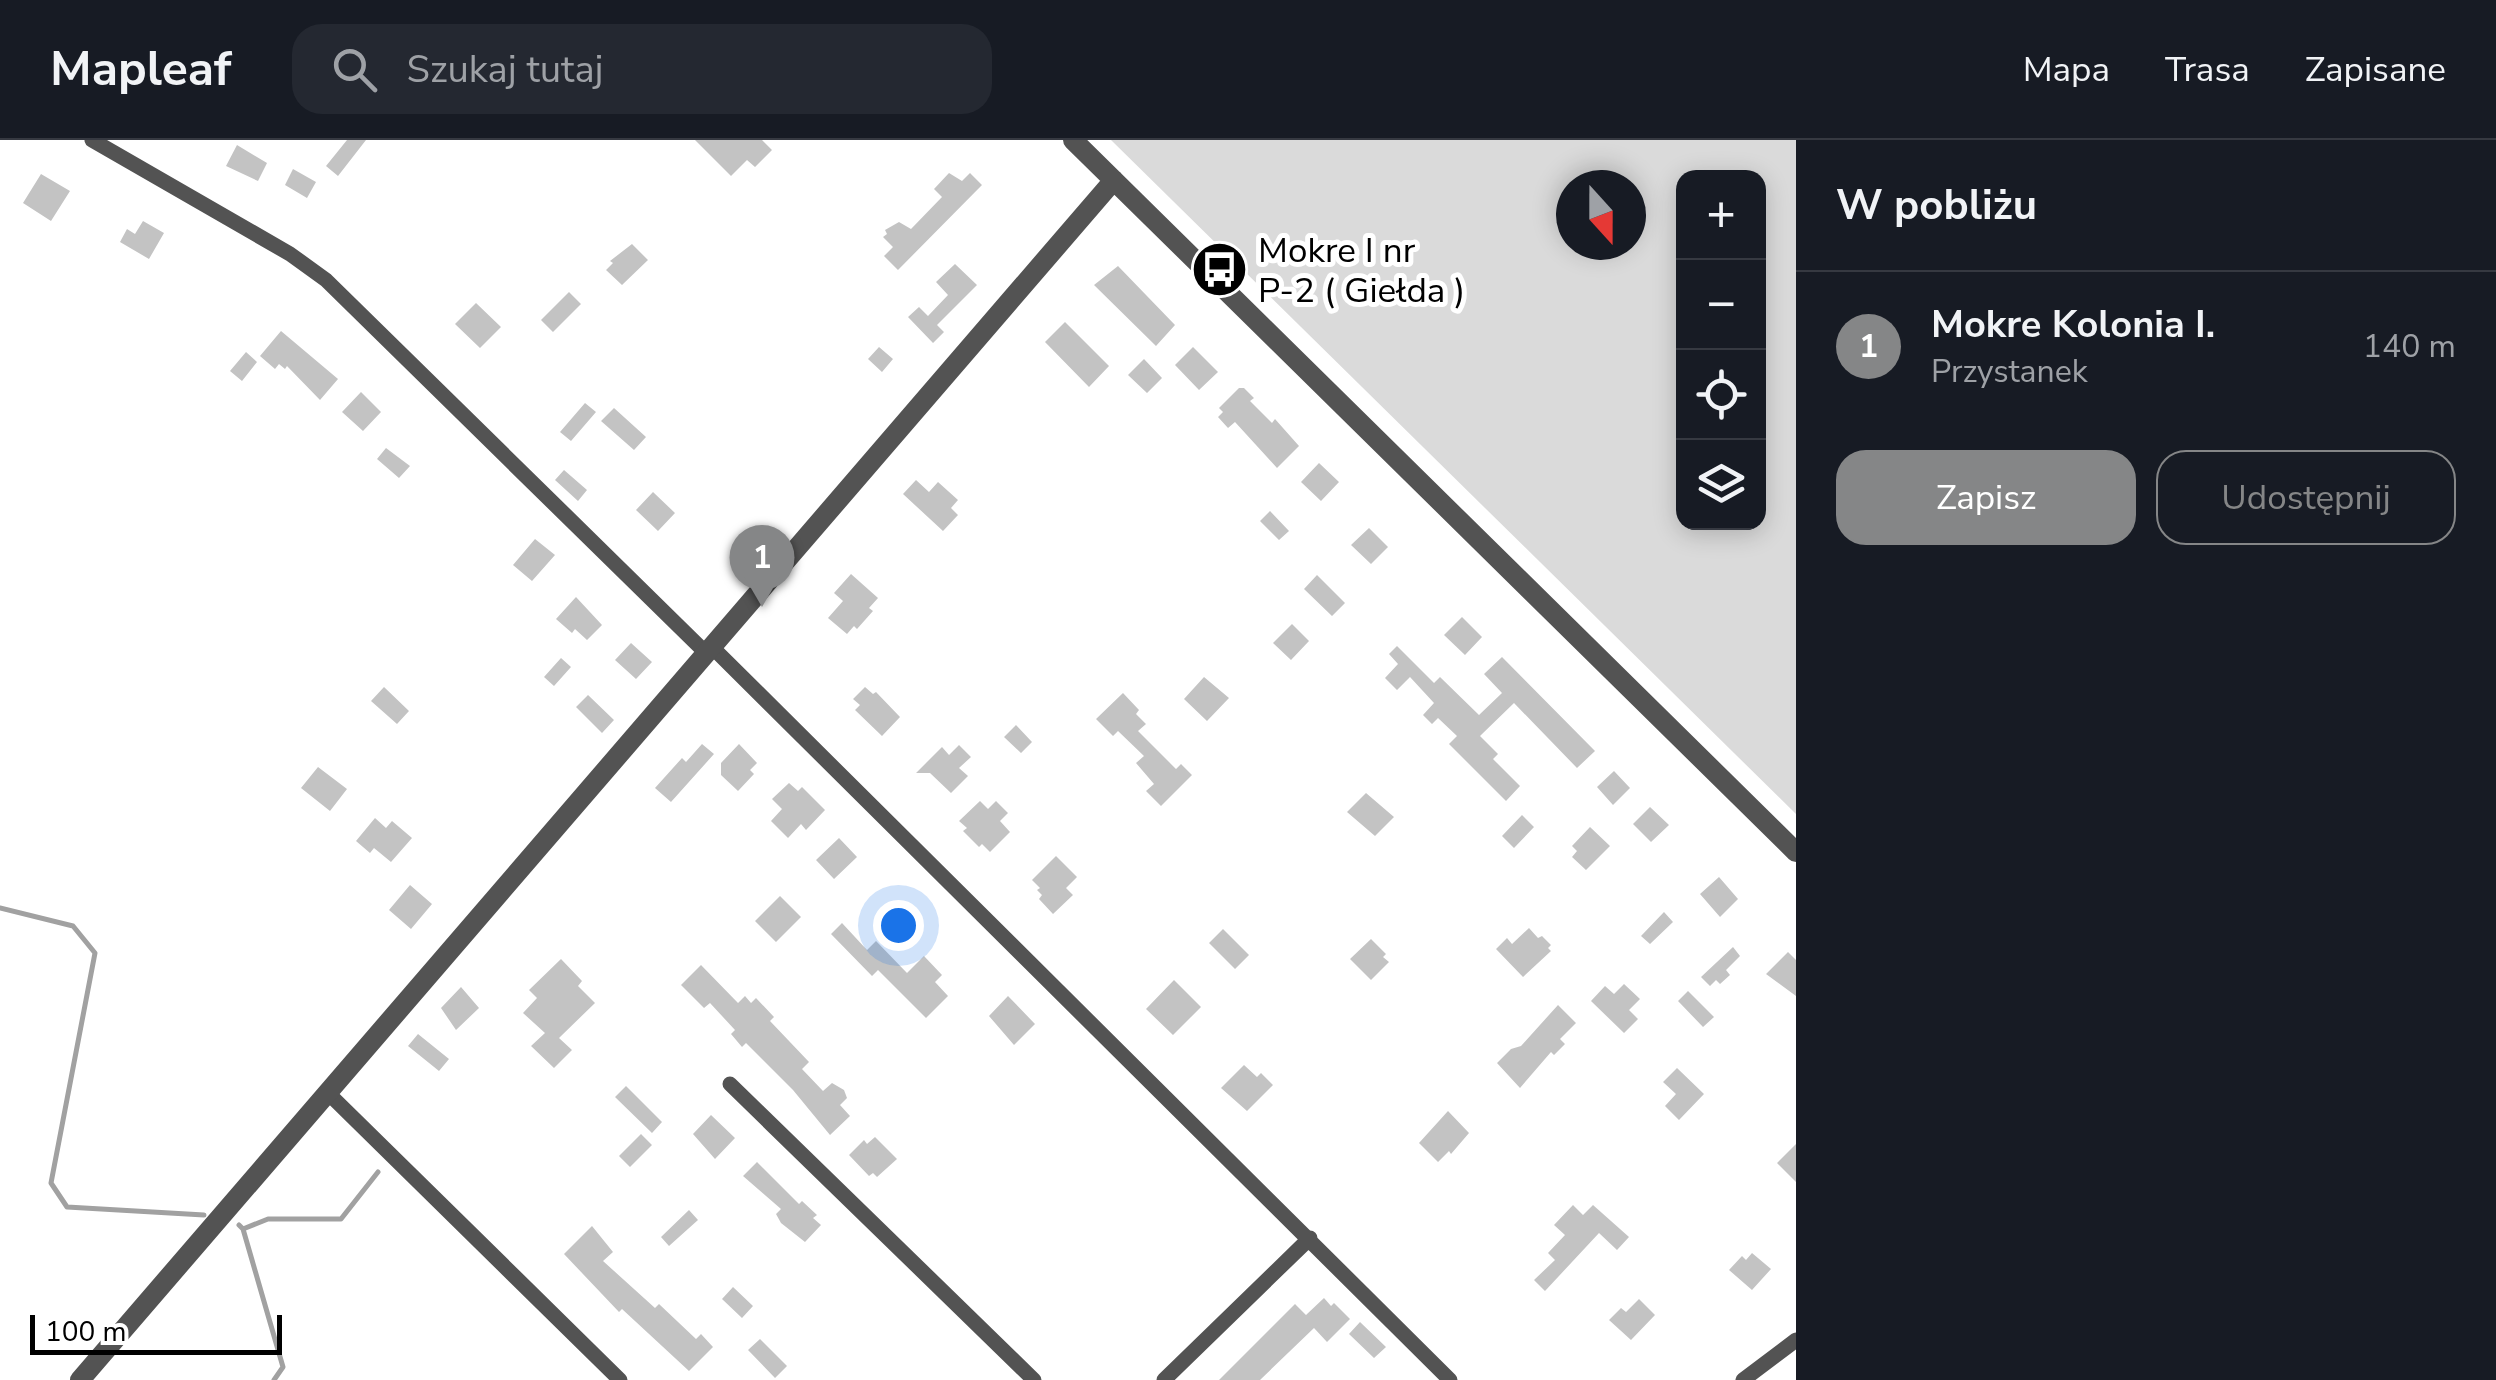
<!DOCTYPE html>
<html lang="pl">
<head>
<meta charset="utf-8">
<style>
  body { margin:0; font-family:"Nunito Sans",sans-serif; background:#242831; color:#f1f3f6 }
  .controls { position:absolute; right:30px; top:30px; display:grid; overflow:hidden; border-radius:20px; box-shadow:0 5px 25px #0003 }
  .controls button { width:90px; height:90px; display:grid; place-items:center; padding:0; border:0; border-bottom:2px solid #363941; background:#171b24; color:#f1f3f6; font:50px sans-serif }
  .compass { position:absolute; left:1556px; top:30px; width:90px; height:90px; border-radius:50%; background:#171b24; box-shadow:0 5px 25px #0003; rotate:159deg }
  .scale { position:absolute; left:30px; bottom:25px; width:252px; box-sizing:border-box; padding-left:10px; border:5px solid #000; border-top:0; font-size:28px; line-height:35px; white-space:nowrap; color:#000; -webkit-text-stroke:8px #fff; paint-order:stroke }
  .you { position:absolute; left:898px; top:785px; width:35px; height:35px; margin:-25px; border:8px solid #fff; border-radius:50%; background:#1a73e8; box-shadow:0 0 0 15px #1a73e833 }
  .badge { display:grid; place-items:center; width:65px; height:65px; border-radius:50%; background:#858687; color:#fff; font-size:32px; font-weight:700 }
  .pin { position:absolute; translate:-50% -82px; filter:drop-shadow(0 2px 5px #0008) }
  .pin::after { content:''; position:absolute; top:52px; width:35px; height:30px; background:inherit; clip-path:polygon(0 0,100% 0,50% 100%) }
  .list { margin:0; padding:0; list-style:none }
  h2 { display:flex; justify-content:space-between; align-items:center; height:130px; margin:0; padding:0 40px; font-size:42px }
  h2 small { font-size:32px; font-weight:400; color:#9ea1a6 }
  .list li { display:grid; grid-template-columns:65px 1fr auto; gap:30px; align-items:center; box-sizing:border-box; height:150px; padding:0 40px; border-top:2px solid #363941 }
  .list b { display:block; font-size:38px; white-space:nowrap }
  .list p { margin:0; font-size:32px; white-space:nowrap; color:#9ea1a6 }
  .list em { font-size:32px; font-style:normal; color:#9ea1a6 }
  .actions { display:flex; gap:20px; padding:30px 40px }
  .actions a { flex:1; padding:22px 0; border:2px solid #858687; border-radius:30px; text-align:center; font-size:35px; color:#858687 }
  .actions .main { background:#858687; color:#fff }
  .icon { flex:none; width:55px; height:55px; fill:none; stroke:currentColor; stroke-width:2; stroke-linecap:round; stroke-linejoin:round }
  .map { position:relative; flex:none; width:1796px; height:1240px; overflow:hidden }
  header { display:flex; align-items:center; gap:60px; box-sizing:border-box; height:140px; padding:0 50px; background:#171b24; border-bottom:2px solid #363941 }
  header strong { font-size:48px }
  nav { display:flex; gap:55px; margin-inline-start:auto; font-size:35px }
  .search { width:700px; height:90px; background:#242831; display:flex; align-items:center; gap:25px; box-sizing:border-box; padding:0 35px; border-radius:30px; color:#9ea1a6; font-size:38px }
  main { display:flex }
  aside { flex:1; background:#171b24 }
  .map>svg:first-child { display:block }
  .green { fill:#dadada; fill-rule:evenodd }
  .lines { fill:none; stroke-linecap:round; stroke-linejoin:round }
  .stream { stroke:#a1a1a1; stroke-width:5 }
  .building { fill:#c3c3c3 }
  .minor { stroke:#535353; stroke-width:15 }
  .tertiary { stroke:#535353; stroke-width:20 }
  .labels { text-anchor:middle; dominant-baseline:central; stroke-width:10; stroke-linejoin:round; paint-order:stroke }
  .poi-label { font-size:35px; fill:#000; stroke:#fff; text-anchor:start }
</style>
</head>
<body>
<header>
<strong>Mapleaf</strong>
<div class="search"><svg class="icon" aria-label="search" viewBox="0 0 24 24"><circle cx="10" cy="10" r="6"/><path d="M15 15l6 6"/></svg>Szukaj tutaj</div>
<nav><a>Mapa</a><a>Trasa</a><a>Zapisane</a></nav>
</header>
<main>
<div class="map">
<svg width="1796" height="1240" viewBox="0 0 1796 1240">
  <rect width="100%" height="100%" fill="#fff"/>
  <path class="green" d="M1111 0H1796V674ZM1684 38H1758V382H1684ZM1571 45H1631V105H1571Z"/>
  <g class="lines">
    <path class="stream" d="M0 768 73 786 95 813 51 1043 67 1067 204 1075
      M239 1085 243 1089 268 1079H341L378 1032
      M243 1089 283 1227 274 1240"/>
  </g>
  <path class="building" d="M347 0H366L338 36 326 26Z
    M695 0H762L772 10 755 27 747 20 731 36Z
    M237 5 267 23 258 41 226 26Z
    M293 29 316 42 307 58 285 45Z
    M949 33 962 41 970 33 982 45 898 130 884 116 893 107 883 97 887 94 885 90 899 82 911 89 942 57 934 49Z
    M41 34 70 51 51 81 23 63Z
    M143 81 164 93 149 119 120 102 127 89 135 94Z
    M632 104 648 120 622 145 606 130 613 123 610 121Z
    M955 124 977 145 937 185 944 192 933 203 908 177 919 167 928 176 948 155 936 142Z
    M1118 126 1175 185 1156 206 1094 145Z
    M569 152 581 164 553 192 541 180Z
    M476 163 501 187 480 208 455 184Z
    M1065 182 1109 226 1089 247 1045 202Z
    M281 191 338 239 320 260 287 226 285 229 279 224 275 229 260 216Z
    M879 207 893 219 882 232 868 219Z
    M1193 207 1218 232 1199 250 1175 225Z
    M246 212 257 222 242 241 230 231Z
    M1144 219 1162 238 1147 253 1128 235Z
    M1239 248H1244L1254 258 1250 261 1272 283 1275 279 1299 306 1277 328 1235 282 1228 288 1218 277 1223 272 1219 268Z
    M361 252 381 272 363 291 342 272Z
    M585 263 596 272 571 301 560 292Z
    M614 268 646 297 634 310 601 281Z
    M386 308 410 326 399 338 377 319Z
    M1319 323 1339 342 1321 361 1301 342Z
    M564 330 587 350 578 361 555 340Z
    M916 340 929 352 938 342 958 360 951 368 958 375 943 391 903 354Z
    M653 352 675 373 658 391 636 370Z
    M1270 371 1289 391 1279 400 1260 381Z
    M1369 388 1388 407 1371 424 1351 405Z
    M535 399 555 415 532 441 513 425Z
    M851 434 878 458 869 468 873 471 857 489 854 486 847 494 828 478 843 461 834 453Z
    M1317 435 1345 463 1332 476 1304 449Z
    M576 457 602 485 587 500 575 489 572 493 556 479Z
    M1462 477 1482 497 1465 515 1444 495Z
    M1292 484 1309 501 1291 520 1273 503Z
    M631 503 652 522 636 539 615 520Z
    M1397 506 1434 543 1440 537 1479 575 1502 553 1484 534 1502 517 1595 611 1577 628 1514 563 1480 596 1498 614 1493 619 1520 646 1506 661 1449 604 1457 596 1438 578 1432 584 1423 575 1434 563 1410 537 1397 550 1385 538 1398 524 1389 514Z
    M561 518 571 527 554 546 544 537Z
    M1204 537 1229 558 1207 581 1184 559Z
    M384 547 409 571 397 584 371 561Z
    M865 547 873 554 876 552 900 577 882 596 855 570 860 565 853 559Z
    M1123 553 1139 570 1136 574 1146 584 1138 591 1176 629 1181 624 1192 635 1161 666 1146 651 1154 644 1136 623 1144 616 1118 591 1113 596 1096 579Z
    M588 555 614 580 602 593 576 567Z
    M1016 585 1032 602 1021 613 1004 597Z
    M702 604 714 614 671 662 655 648 682 618 686 622Z
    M739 604 757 623 750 630 754 634 738 651 721 635V623Z
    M959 605 971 617 959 628 968 636 951 653 930 633H916L942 607 949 615Z
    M318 627 347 649 330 671 301 648Z
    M1614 631 1630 648 1613 665 1597 647Z
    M789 643 798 651 802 647 825 670 806 690 801 684 788 698 771 681 782 669 772 659Z
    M1366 653 1394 677 1375 696 1347 672Z
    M980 661 988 669 996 661 1008 673 1000 681 1010 692 990 712 982 704 979 707 963 691 967 688 959 681Z
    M1650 667 1669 685 1651 702 1633 684Z
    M1522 675 1534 687 1514 708 1502 696Z
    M375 678 386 688 392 681 412 698 391 722 374 708 370 713 356 701Z
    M1590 687 1610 706 1586 730 1572 717 1577 711 1572 706Z
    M839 698 857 717 834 739 816 720Z
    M1056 716 1077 737 1066 748 1073 755 1053 774 1039 759 1042 755 1037 750 1040 748 1032 740Z
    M1719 737 1738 759 1720 777 1700 754Z
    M410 745 432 764 411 789 389 770Z
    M780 756 801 777 776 802 755 781Z
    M1664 772 1673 782 1650 804 1641 796Z
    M842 783 867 810 876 801 907 833 924 816 942 835 935 842 948 856 926 878 878 830 872 836 831 794Z
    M1529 788 1538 798 1542 796 1551 805 1548 808 1551 811 1523 837 1496 809 1507 798 1512 804Z
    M1223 789 1249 815 1235 829 1209 803Z
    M1371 799 1386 814 1383 817 1389 822 1371 840 1350 819Z
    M1733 807 1740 816 1726 830 1730 835 1720 844 1716 840 1710 846 1701 837Z
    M1788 812 1796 820V856L1766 834Z
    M561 819 582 841 578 846 595 863 559 898 572 910 554 928 531 906 545 893 523 873 537 858 529 850Z
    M701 825 738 863 745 856 751 863 756 858 774 877 770 881 809 922 802 929 823 951 832 943 844 950 847 958 840 965 850 976 830 995 793 950 746 903 742 907 731 894 735 890 710 863 704 868 681 845Z
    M1174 840 1201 867 1173 895 1146 869Z
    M1624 844 1640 859 1629 870 1638 879 1624 893 1591 861 1605 846 1614 854Z
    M461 847 479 868 456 890 441 868Z
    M1688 851 1714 877 1703 887 1678 861Z
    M1008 856 1035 884 1014 905 989 876Z
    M1558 865 1576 883 1560 899 1565 904 1554 915 1551 912 1520 948 1497 923 1511 909 1521 906Z
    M418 894 449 919 439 931 408 906Z
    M1244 925 1257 937 1261 933 1273 945 1247 971 1221 948Z
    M1677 928 1704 954 1679 980 1665 966 1676 954 1663 942Z
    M626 946 662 982 652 993 615 957Z
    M1448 971 1469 993 1451 1014 1449 1011 1438 1022 1419 1003Z
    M711 975 735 998 715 1019 693 994Z
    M641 994 652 1005 630 1027 619 1016Z
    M875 997 897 1019 877 1037 873 1033 869 1036 849 1015 864 1000 867 1004Z
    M1796 1004V1042L1777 1023Z
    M757 1022 799 1064 802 1061 817 1075 813 1078 821 1085 805 1102 781 1083 776 1074 781 1069 743 1036Z
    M1573 1065 1583 1075 1593 1065 1629 1097 1617 1110 1599 1093 1545 1151 1534 1140 1555 1120 1548 1113 1565 1095 1554 1085Z
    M689 1070 698 1080 669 1106 661 1097Z
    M592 1086 613 1112 603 1121 655 1168 659 1164 696 1199 701 1194 713 1207 689 1231 622 1169 619 1172 564 1114Z
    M1752 1113 1771 1129 1752 1150 1729 1130 1742 1116 1746 1120Z
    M733 1147 753 1166 742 1178 722 1159Z
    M1324 1158 1331 1166 1334 1163 1350 1179 1327 1202 1314 1188 1260 1240H1219L1295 1164 1306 1175Z
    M1639 1159 1655 1175 1631 1200 1609 1180 1621 1168 1626 1172Z
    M1360 1182 1386 1207 1374 1218 1349 1194Z
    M760 1199 787 1226 775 1238 748 1210Z"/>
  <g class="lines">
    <path class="minor" d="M92 0 290 114 326 140 705 512
      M711 506 1450 1240
      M730 944 1034 1240
      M327 952 620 1240
      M1164 1240 1310 1098
      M1743 1240 1796 1200"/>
    <path class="tertiary" d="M1073 0 1796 712
      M80 1240 1114 40"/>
  </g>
  <defs>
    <symbol id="bus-disc" viewBox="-11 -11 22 22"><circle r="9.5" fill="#000" stroke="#fff"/><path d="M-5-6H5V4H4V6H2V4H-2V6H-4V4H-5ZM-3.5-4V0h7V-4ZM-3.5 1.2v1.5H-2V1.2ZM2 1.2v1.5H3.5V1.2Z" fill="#fff"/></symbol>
  </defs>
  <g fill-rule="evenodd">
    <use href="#bus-disc" x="1188" y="98" width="63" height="63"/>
  </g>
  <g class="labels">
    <g class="poi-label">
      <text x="1258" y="110">Mokre I nr<tspan x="1258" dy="40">P-2 ( Giełda )</tspan></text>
    </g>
  </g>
</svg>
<div class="controls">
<button>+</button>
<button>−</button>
<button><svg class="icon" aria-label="locate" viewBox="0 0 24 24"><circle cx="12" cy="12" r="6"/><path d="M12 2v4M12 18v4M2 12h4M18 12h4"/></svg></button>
<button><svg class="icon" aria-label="layers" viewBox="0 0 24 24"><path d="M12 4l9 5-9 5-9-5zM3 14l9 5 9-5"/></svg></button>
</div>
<svg class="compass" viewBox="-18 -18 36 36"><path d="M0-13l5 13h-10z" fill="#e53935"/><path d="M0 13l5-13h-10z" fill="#9ea1a6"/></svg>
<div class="scale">100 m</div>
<div class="you"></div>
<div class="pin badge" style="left:762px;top:467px">1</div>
</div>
<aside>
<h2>W pobliżu<small></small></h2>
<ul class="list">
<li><span class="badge">1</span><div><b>Mokre Kolonia I.</b><p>Przystanek</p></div><em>140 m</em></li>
</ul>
<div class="actions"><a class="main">Zapisz</a><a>Udostępnij</a></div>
</aside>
</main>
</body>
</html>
